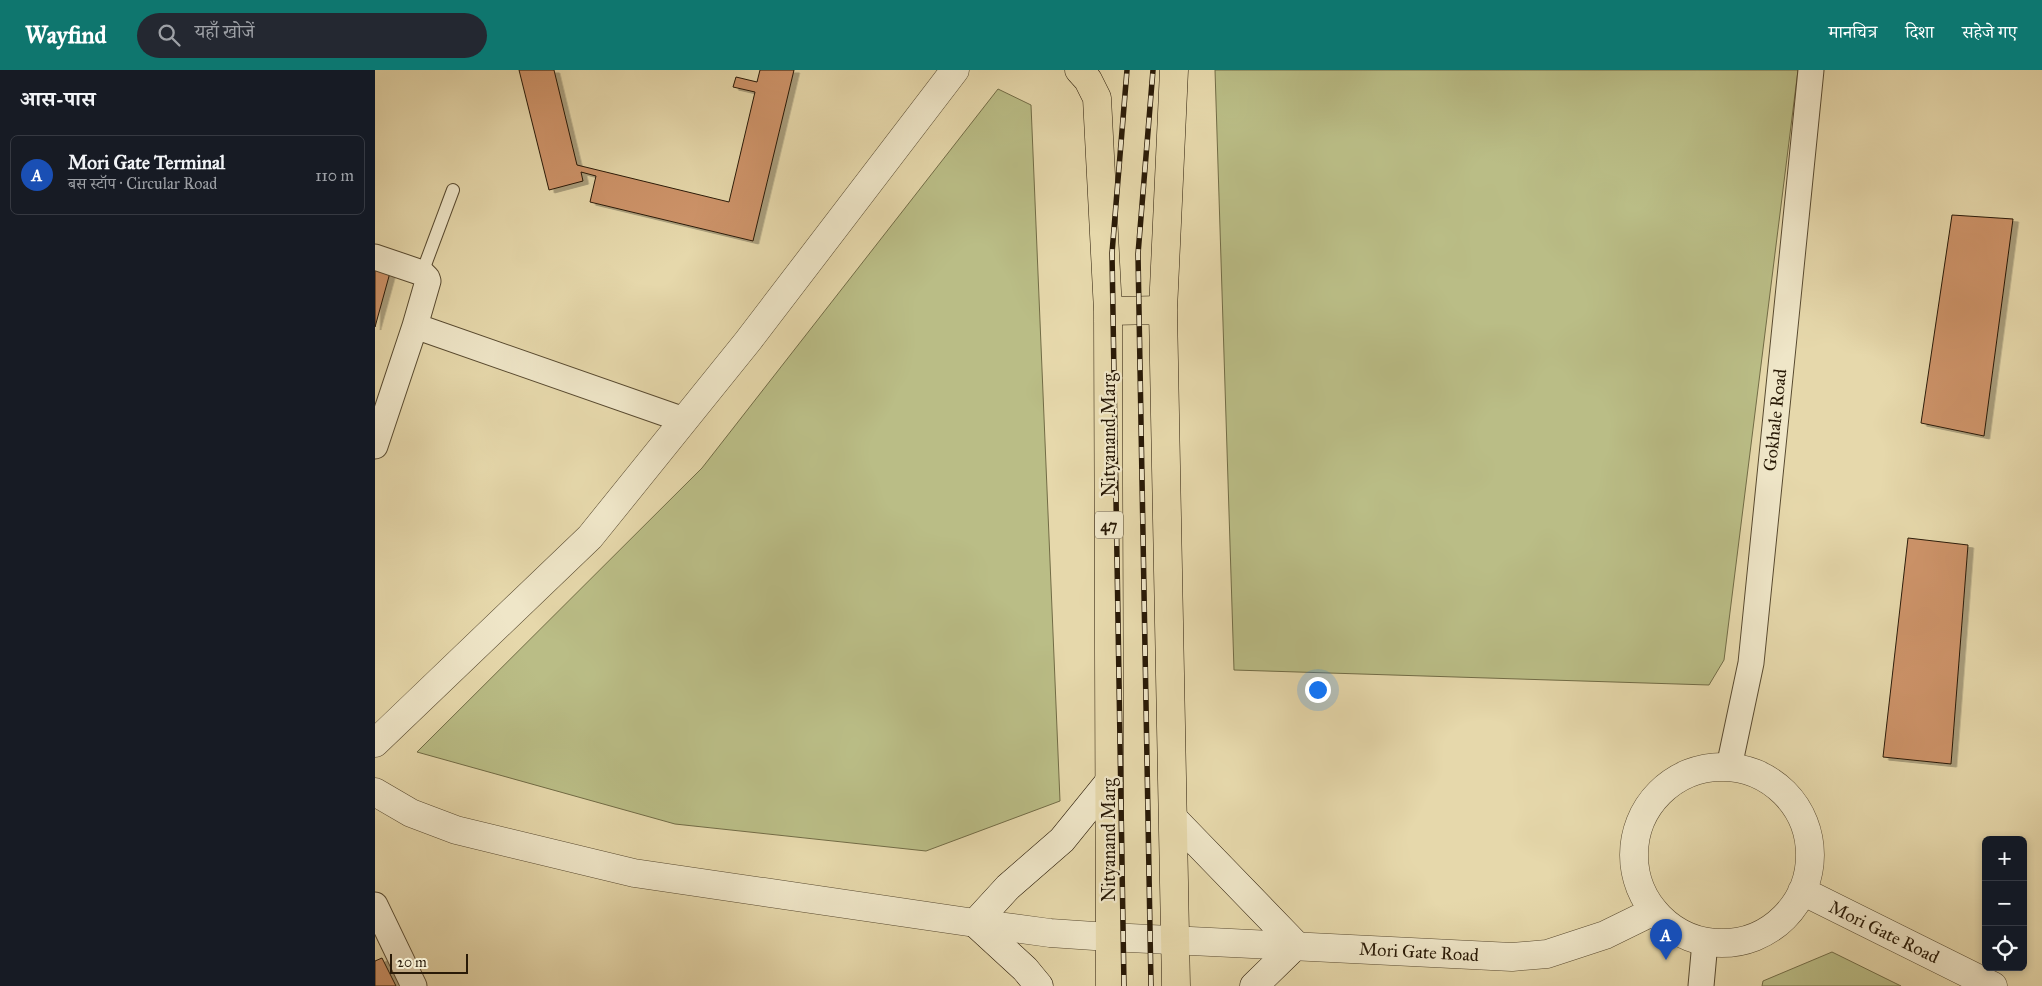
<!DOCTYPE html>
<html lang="hi">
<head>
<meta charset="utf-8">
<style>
  body { margin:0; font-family:"IM FELL Great Primer","Noto Serif Devanagari",serif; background:#242831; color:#f1f3f6 }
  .controls { position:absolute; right:15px; bottom:15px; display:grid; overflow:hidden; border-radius:8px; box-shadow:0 2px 8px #0003 }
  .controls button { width:45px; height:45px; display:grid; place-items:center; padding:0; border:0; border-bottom:1px solid #363941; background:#171b24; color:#f1f3f6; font:25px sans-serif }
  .scale { position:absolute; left:15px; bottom:12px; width:78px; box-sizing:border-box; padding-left:5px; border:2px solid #291a07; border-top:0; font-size:14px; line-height:18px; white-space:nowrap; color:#291a07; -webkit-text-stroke:4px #efe6c8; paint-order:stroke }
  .you { position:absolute; left:942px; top:619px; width:18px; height:18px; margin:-12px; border:4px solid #fff; border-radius:50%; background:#1a73e8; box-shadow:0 0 0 8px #1a73e833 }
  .badge { display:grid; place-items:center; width:32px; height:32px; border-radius:50%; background:#0f766e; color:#fff; font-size:16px; font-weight:700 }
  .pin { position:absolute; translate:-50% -41px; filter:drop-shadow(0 1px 2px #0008) }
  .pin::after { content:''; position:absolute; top:26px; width:18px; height:15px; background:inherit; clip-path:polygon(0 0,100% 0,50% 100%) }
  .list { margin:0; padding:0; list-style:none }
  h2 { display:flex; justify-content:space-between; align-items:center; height:65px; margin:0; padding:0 20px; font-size:21px }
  h2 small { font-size:16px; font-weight:400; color:#9ea1a6 }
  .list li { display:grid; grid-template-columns:32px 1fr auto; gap:15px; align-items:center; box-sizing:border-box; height:80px; margin:0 10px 10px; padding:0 10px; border:1px solid #363941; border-radius:8px }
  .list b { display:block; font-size:19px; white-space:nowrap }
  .list p { margin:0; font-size:16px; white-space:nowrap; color:#9ea1a6 }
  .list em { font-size:16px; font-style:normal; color:#9ea1a6 }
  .icon { flex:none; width:28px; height:28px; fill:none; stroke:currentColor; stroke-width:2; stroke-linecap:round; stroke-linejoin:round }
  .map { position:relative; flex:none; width:1667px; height:916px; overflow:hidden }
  header { display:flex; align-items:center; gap:30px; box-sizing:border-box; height:70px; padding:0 25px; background:#0f766e; color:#fff }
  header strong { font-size:24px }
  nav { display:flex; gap:28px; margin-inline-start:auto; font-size:18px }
  .search { width:350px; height:45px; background:#242831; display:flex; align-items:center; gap:12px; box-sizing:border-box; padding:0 18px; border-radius:28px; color:#9ea1a6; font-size:19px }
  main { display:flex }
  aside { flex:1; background:#171b24 }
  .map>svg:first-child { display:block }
  .green { fill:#babd86; stroke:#726c46 }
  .building { fill:#ce946b; stroke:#291a07; filter:url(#shadow) }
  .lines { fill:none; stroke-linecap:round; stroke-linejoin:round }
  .service-casing { stroke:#584a30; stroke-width:14 }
  .minor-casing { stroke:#584a30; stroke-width:27 }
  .tertiary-casing { stroke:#584a30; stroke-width:29 }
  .secondary-casing { stroke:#291a07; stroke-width:29 }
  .primary-casing { stroke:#291a07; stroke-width:29 }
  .service { stroke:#efe6c8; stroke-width:12 }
  .minor { stroke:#efe6c8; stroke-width:25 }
  .tertiary { stroke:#efe6c8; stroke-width:28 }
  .secondary { stroke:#efe6c8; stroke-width:28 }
  .primary { stroke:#e6d8ab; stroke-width:28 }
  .rail-casing { stroke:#291a07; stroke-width:5.5 }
  .rail { stroke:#efe6c8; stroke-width:4; stroke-dasharray:11; stroke-linecap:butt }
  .labels { text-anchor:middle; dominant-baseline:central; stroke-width:4.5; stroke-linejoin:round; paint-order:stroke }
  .shield { fill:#efe6c8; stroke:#645741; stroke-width:1 }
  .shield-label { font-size:16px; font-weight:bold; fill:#291a07 }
  .street-label { font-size:18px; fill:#291a07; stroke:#efe6c8 }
</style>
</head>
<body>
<header>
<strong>Wayfind</strong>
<div class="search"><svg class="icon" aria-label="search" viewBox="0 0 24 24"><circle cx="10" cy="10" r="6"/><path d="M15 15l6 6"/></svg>यहाँ खोजें</div>
<nav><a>मानचित्र</a><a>दिशा</a><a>सहेजे गए</a></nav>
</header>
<main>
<aside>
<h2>आस-पास<small></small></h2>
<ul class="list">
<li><span class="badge" style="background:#1a4fb4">A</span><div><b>Mori Gate Terminal</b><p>बस स्टॉप · Circular Road</p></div><em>110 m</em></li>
</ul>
</aside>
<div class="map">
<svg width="1667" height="916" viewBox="0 0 1667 916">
  <defs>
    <filter id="shadow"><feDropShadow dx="5.5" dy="3" stdDeviation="0" flood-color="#0004"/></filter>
  </defs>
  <rect width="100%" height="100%" fill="#e6d8ab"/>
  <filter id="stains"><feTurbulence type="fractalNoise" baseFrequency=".004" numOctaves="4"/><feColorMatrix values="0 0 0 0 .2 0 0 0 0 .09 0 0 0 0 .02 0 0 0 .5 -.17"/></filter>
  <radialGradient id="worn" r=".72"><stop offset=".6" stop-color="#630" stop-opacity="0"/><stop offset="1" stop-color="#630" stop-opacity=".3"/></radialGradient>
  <path class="green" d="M840 0H1423L1349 590 1334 615 859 600Z
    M623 19 656 35 685 731 551 781 300 754 42 682 327 398Z
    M1457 882 1526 916H1387L1388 911Z"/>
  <path class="building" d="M144 0H179L202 95 354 132 380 22 358 17 361 7 382 12 385 0H419L378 171 215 132 221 106 206 102 208 111 174 120Z
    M1577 145 1638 149 1609 366 1546 353Z
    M0 194 16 199 0 257Z
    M1533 468 1593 475 1576 694 1508 687Z
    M7 888 21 916H0V891Z"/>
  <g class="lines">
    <defs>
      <path id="service" d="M47 203 78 120"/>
      <path id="minor" d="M0 187 47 203 52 208 53 211 40 256
        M0 376 40 256 309 350
        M1354 697 1376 593 1436 0
        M0 835 39 916
        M1326 916 1330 872"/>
      <path id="tertiary" d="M0 673 215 467 373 271 580 0
        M1259 785a88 88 0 1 1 176 0a88 88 0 1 1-176 0Z
        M0 722 36 743 81 760 259 803 600 853 675 863 734 867 1137 887 1172 884 1230 865 1279 841
        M1427 821 1618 916"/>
      <path id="secondary" d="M799 749 921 875 879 916
        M664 916 650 899 600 853 633 817 687 770 734 712"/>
      <path id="primary" d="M704 0 713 10 722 28 733 241 735 916
        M799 0 788 240 801 916
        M733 241 788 240"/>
    </defs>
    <use href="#service" class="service-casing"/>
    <use href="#minor" class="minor-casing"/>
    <use href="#tertiary" class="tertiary-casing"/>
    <use href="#secondary" class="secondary-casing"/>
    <use href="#primary" class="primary-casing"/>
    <use href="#service" class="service"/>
    <use href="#minor" class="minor"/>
    <use href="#tertiary" class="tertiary"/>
    <use href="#secondary" class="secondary"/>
    <use href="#primary" class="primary"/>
    <defs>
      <path id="rail" d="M749 916 737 183 752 0
        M776 916 763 184 778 0"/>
    </defs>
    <use href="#rail" class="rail-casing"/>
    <use href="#rail" class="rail"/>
  </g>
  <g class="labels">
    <rect class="shield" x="720" y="441.5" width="28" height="27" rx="4"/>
    <g class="shield-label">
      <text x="734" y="455">47</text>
    </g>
    <g class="street-label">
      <text transform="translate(1400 350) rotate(-84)">Gokhale Road</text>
      <text transform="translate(734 365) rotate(-90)">Nityanand Marg</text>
      <text transform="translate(734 770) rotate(-90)">Nityanand Marg</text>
      <text transform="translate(1509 862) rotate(26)">Mori Gate Road</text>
      <text transform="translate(1044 882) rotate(3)">Mori Gate Road</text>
    </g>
  </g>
  <rect width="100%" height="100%" filter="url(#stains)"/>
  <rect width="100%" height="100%" fill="url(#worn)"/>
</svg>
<div class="controls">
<button>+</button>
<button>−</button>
<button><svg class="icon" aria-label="locate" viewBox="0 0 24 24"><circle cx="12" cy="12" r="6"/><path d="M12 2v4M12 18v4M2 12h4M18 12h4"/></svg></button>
</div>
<div class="scale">20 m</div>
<div class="you"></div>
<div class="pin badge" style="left:1291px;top:890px;background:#1a4fb4">A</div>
</div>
</main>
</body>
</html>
